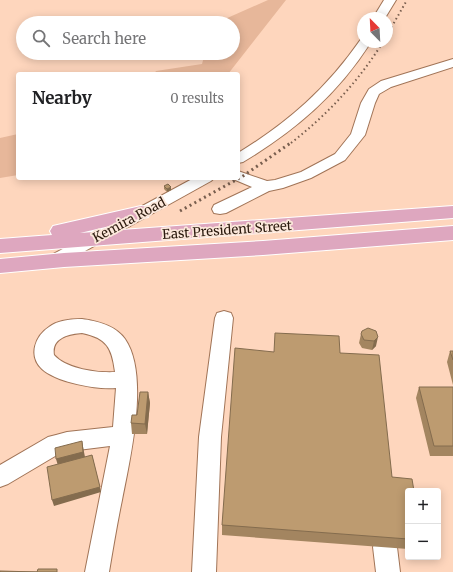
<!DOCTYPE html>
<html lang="en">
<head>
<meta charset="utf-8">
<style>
  body { margin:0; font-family:Merriweather,serif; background:#f6f6f6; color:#202124 }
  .controls { position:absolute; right:12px; bottom:12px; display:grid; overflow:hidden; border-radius:4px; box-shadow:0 2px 10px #0003 }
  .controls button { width:36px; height:36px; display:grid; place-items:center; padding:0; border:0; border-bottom:1px solid #e0e0e0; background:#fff; color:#202124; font:20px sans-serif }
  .compass { position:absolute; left:357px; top:12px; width:36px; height:36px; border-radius:50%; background:#fff; box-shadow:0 2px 10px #0003; rotate:336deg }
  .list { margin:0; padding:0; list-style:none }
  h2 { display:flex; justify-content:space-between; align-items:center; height:52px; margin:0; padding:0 16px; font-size:17px }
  h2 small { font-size:13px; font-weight:400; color:#757577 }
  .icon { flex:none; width:22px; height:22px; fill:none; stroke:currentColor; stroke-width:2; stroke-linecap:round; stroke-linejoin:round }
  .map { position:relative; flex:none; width:453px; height:572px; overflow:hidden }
  .search { position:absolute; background:#fff; box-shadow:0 2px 10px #0003; left:16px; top:16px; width:224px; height:44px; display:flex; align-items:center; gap:10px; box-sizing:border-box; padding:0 14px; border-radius:22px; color:#757577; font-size:15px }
  .panel { position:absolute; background:#fff; box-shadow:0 2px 10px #0003; left:16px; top:72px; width:224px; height:108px; border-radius:4px }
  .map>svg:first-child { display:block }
  .green { fill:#e7b79a }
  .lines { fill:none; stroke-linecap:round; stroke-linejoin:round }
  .minor-casing { stroke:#a17457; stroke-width:2 }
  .major-casing { stroke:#fff; stroke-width:2 }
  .minor { fill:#fff; fill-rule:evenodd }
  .major { fill:#dea7bf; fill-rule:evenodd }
  .rail-far1 { stroke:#785e4e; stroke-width:2; stroke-dasharray:1.5 3; stroke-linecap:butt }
  .rail { stroke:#785e4e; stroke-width:3; stroke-dasharray:2 3.5; stroke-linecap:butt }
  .wall { fill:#a38560 }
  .shaded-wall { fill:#846c4e }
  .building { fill:#bd9b70; stroke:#846c4e }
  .labels { text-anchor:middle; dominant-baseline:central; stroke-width:3.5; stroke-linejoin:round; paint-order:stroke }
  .street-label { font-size:13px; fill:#2b1a0e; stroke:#fce8db }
</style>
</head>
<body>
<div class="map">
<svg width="453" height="572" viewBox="0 0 453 572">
  <rect width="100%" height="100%" fill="#fed6bd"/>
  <path class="green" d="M268 0H286L228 74H154L156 71 202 64 205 53H233V23H216Z
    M18 134V175L0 178V138Z"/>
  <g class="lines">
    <defs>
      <path id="minor" d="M384 0H396L385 18H373Z
        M361 39H363V42H371C337 95 296 130 243 162L238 163V153C289 122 327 88 361 39Z
        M453 59V67L391 87 379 94 375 103 365 135 345 160 311 178 283 188 269 191 226 213 220 214 214 213 212 209 214 205 252 187 233 179 232 178H238V171L267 181 275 180 301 172 335 154 351 134 361 103 369 89 381 81Z
        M194 178H214L211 181 58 266 52 268 46 266 43 262 46 258Z
        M224 311 231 313 233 318 221 437 216 572H192L199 437 215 318 217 313Z
        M82 319C97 321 115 325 125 339 150 375 130 459 122 500 117 524 113 548 109 572H85L110 446 62 452 8 484 0 487V465L48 437 56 435 67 432 113 427 116 388C97 390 56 382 42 369 28 356 35 336 49 327 58 320 71 319 82 319ZM82 333C107 338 112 348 115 372 97 373 66 369 54 355 51 338 69 334 82 333Z
        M385 535 394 539 397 547 400 572H376L373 547 376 539Z"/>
      <path id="major" d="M141 206 148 207 151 212 148 217 80 233 453 206V218L0 253V239L52 235 50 231 53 226Z
        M453 226V240L263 255 64 267 0 273V259L64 253 263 241Z"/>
    </defs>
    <use href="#minor" class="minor-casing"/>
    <use href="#major" class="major-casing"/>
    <use href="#minor" class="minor"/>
    <use href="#major" class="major"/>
    <path class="rail-far1" d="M387 35 407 0
      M291 143C328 114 358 82 383 42"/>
    <path class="rail" d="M180 211 243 176 292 142"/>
  </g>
  <path class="wall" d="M164 186 171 190 167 192 164 189Z
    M376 331V346L372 350 362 348 359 343 361 334Z
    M450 351H453V385L447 362Z
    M274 352 340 353 392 477 408 491V549L222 535V525Z
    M419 387H453V456H430L416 398Z
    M148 392 150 403 147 434H132L131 423 137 415Z"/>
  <path class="shaded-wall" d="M171 187V190L167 192V189Z
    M378 337 376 346 372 350 374 341Z
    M148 392 150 403 147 434 145 424Z
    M82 441 84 452 86 462 59 469 56 459Z
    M92 455 101 492 54 506 52 500Z"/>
  <path class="building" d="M168 184 171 187 167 189 164 186Z
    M368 328 376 331 378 337 374 341 364 340 361 334 362 331Z
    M275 333 339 336 340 353 379 355 392 477 412 479 414 491H408V539L222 525 235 348 274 352Z
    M450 351H453V360Z
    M419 387H453V446H434Z
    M140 392H148L145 424 131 423 132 415H137Z
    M82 441 83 452 56 459 55 448Z
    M92 455 100 487 52 500 47 467Z
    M38 569H57V572H0V571L37 572Z"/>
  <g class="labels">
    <g class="street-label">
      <text transform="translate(129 220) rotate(-28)">Kemira Road</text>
      <text transform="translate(227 230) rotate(-4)">East President Street</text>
    </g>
  </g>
</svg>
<div class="controls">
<button>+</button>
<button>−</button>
</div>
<svg class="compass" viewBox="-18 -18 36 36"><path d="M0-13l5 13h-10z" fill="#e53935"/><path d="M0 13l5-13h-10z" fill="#757577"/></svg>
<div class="search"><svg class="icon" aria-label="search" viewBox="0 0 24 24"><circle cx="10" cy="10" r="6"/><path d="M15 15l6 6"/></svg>Search here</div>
<section class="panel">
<h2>Nearby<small>0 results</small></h2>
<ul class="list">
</ul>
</section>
</div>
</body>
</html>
